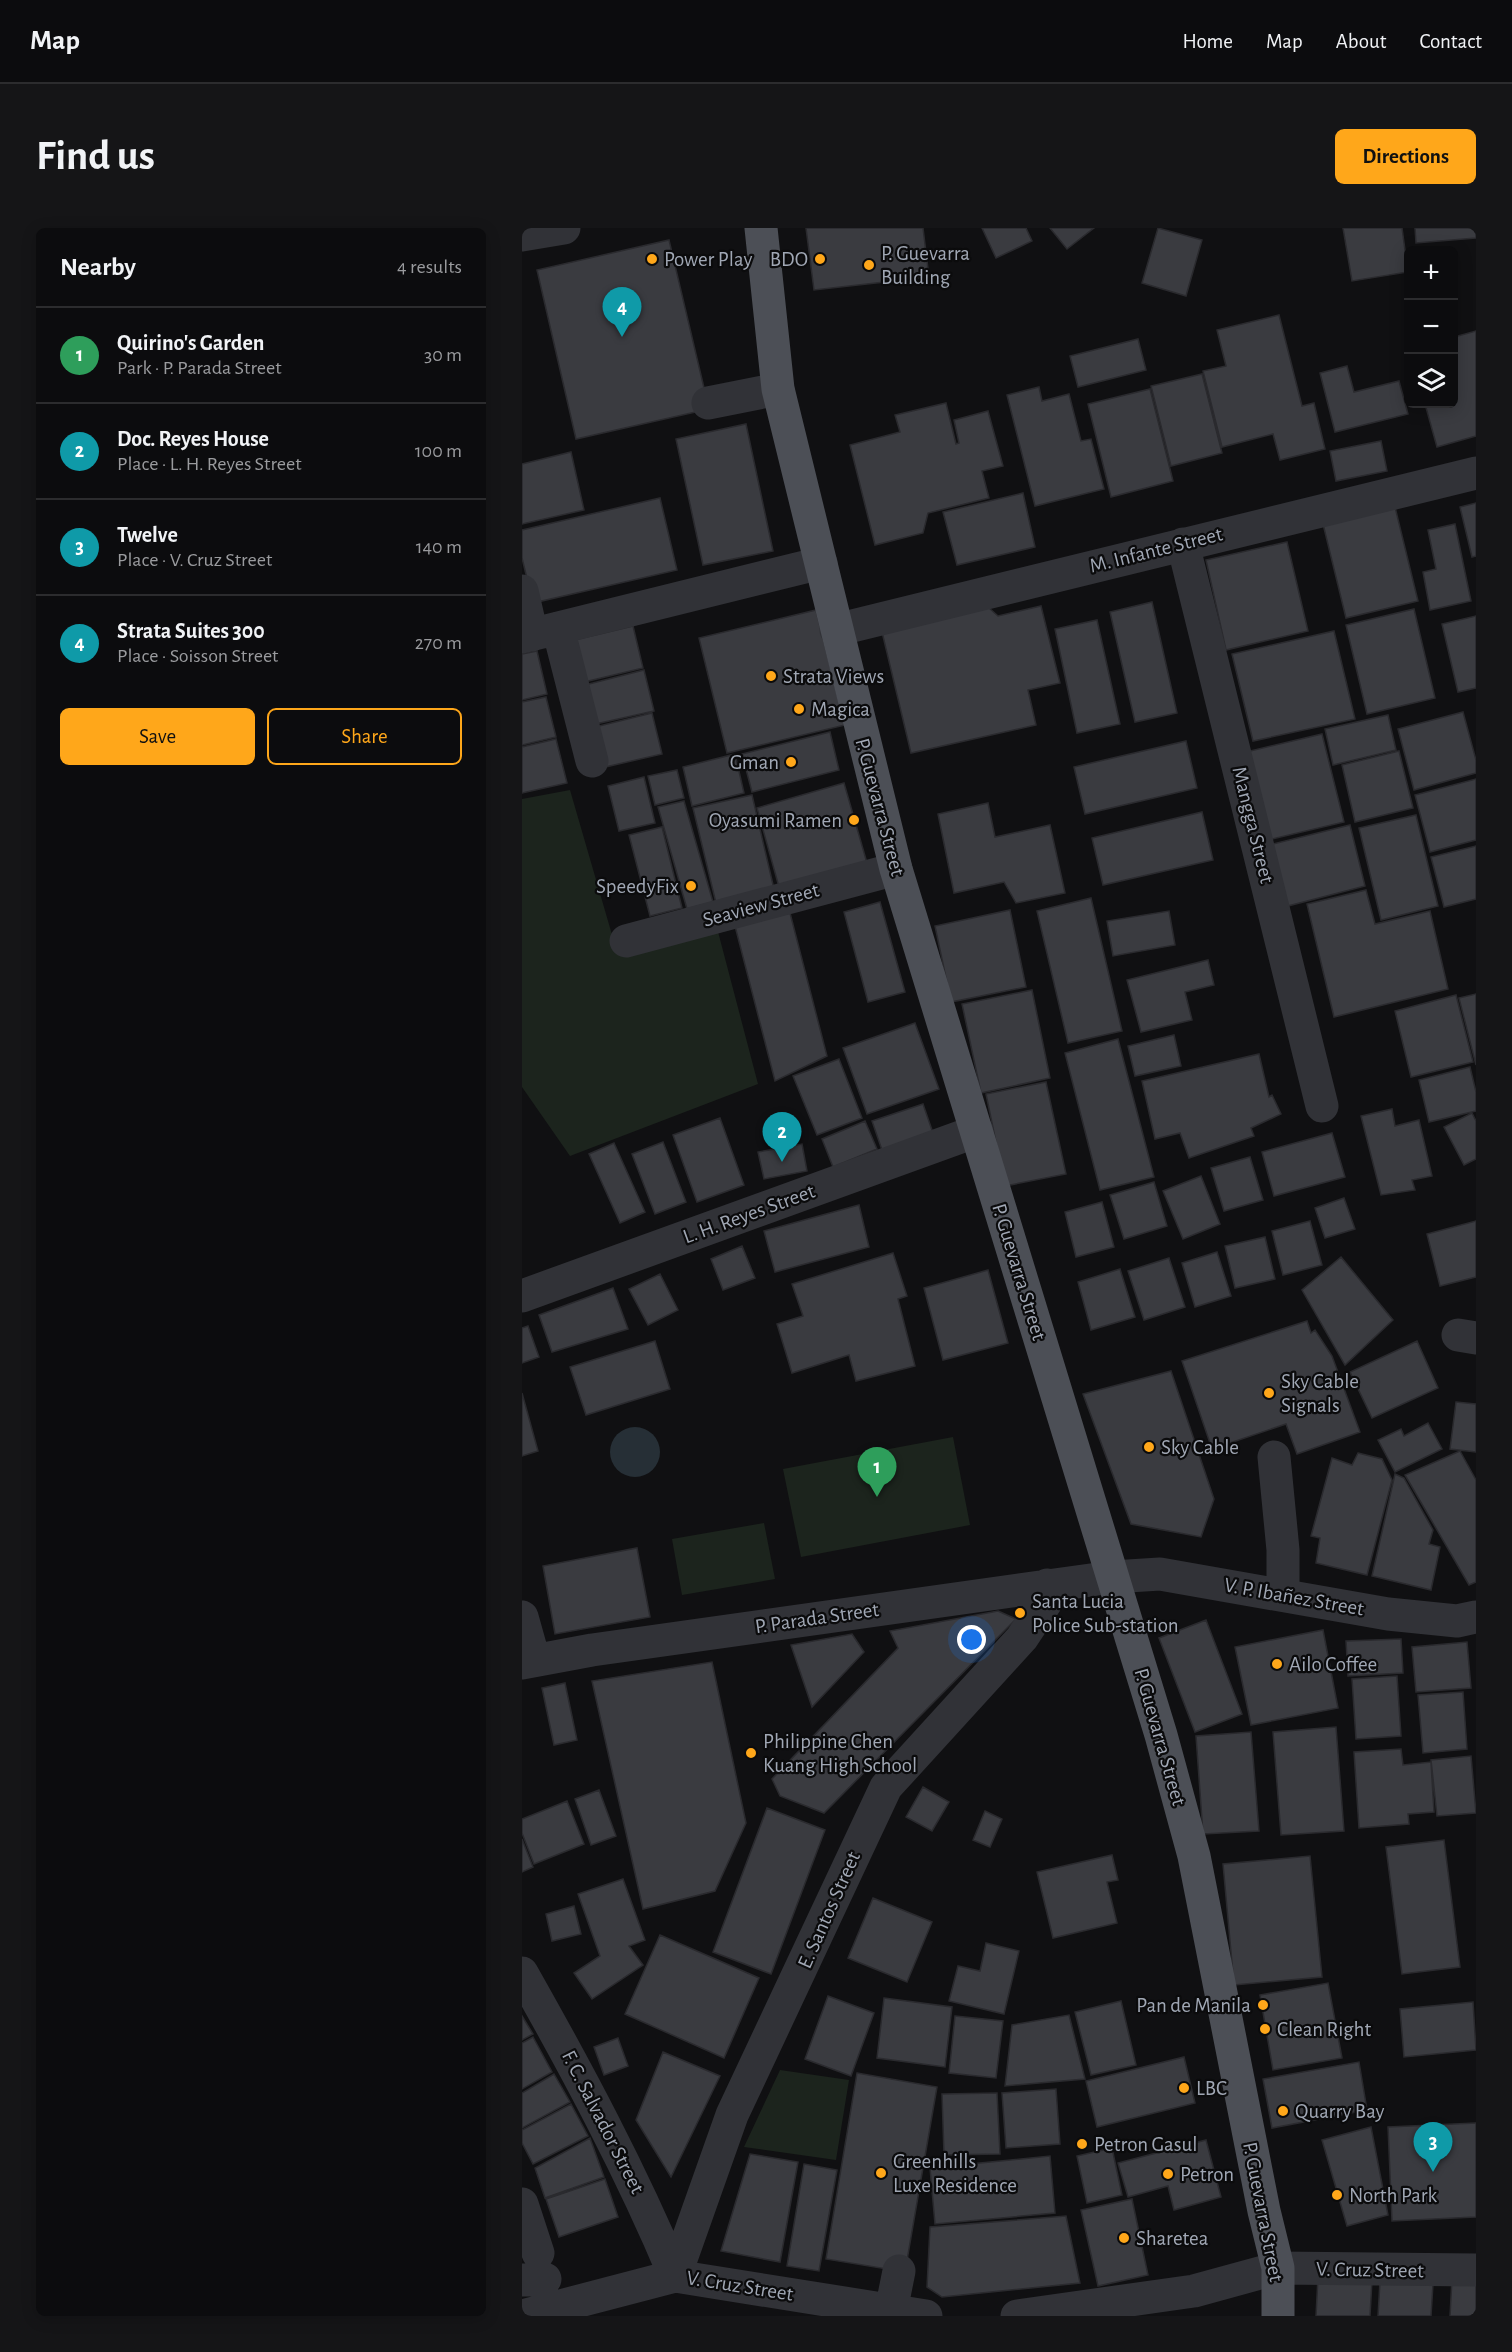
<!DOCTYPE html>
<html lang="en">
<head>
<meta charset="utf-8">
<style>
  body { margin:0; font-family:"Alegreya Sans",sans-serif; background:#151517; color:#f1f3f6 }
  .controls { position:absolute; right:18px; top:18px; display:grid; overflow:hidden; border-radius:9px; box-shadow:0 3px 15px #0003 }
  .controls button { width:54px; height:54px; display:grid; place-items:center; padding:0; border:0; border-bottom:2px solid #2c2c2e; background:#0c0c0e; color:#f1f3f6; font:30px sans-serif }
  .you { position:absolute; left:450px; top:1412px; width:21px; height:21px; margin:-15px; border:4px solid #fff; border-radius:50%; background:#1a73e8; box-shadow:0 0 0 9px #1a73e833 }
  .badge { display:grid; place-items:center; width:39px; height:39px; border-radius:50%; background:#ffa71a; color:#fff; font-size:20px; font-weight:700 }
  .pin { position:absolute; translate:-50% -50px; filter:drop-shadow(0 2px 3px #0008) }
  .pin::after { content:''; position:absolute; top:32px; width:21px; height:18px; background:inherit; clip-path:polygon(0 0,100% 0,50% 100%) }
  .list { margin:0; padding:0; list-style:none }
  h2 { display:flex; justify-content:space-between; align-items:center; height:78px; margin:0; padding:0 24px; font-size:26px }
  h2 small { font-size:20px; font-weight:400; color:#9a9b9e }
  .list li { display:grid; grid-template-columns:39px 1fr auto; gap:18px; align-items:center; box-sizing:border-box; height:96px; padding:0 24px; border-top:2px solid #2c2c2e }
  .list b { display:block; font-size:22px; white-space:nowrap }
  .list p { margin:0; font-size:20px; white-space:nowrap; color:#9a9b9e }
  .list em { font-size:20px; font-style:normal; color:#9a9b9e }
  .actions { display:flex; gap:12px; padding:18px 24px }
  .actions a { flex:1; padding:14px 0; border:2px solid #ffa71a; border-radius:9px; text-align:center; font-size:21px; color:#ffa71a }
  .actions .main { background:#ffa71a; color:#111 }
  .icon { flex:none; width:33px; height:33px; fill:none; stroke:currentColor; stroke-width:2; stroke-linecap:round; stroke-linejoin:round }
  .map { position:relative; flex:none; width:954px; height:2088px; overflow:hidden; border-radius:9px }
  header { display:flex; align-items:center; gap:36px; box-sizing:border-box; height:84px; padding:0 30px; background:#0c0c0e; border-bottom:2px solid #2c2c2e }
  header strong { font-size:28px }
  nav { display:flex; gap:33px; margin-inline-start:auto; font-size:21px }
  .intro { display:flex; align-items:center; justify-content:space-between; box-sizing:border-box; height:144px; padding:0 36px }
  h1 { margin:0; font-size:42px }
  .button { padding:15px 27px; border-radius:9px; background:#ffa71a; color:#111; font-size:21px; font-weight:700 }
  main { display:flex; gap:36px; padding:0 36px }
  aside { flex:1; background:#0c0c0e; border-radius:9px; box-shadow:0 3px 15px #0003 }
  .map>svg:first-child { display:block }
  .green { fill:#1c241d }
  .water { fill:#262f36 }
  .building { fill:#3a3b40; stroke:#2a2a2e; stroke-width:1.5 }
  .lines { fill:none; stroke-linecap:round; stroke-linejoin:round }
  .minor { stroke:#313237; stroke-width:33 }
  .major { stroke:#4c4f56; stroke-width:33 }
  .poi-dot { fill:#ffa71a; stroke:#0b0b0c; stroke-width:2 }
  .labels { text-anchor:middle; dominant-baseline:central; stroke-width:4.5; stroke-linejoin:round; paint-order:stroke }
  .poi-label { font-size:21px; fill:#a0a7b4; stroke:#0b0b0c; text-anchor:start }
  .street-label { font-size:21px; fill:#a0a7b4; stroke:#0b0b0c }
</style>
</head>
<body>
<header>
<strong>Map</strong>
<nav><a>Home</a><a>Map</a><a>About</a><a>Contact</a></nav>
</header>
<div class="intro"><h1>Find us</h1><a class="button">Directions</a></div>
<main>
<aside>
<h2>Nearby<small>4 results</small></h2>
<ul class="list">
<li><span class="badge" style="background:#2e9e5b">1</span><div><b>Quirino's Garden</b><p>Park · P. Parada Street</p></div><em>30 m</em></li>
<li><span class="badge" style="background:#0f9aa8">2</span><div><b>Doc. Reyes House</b><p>Place · L. H. Reyes Street</p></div><em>100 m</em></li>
<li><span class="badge" style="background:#0f9aa8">3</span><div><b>Twelve</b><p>Place · V. Cruz Street</p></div><em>140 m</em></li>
<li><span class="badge" style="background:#0f9aa8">4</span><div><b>Strata Suites 300</b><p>Place · Soisson Street</p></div><em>270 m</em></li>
</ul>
<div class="actions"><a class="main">Save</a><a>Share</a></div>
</aside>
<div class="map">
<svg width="954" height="2088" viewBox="0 0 954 2088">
  <rect width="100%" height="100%" fill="#101012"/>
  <path class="green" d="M48 562 95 724 194 696 236 856 48 928 0 859V571Z
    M431 1209 448 1297 279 1329 261 1241Z
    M242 1295 253 1351 160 1367 150 1311Z
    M258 1842 327 1852 314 1932 222 1919Z"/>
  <path class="water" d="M88 1224a25 25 0 1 1 50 0a25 25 0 1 1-50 0Z"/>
  <path class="building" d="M284 0H401L407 49 292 62Z
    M460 0H504L510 13 474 30Z
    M528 0H572L545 21Z
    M636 0 680 12 664 68 620 55Z
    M821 0H880L886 44 830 53Z
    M893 0H954V10L894 15Z
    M147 12 187 181 54 211 15 42Z
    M757 87 780 178 792 175 803 221 758 232 751 206 700 219 681 143 704 138 695 102Z
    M954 103V208L915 219 903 176H932V109Z
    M616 111 624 142 556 159 548 128Z
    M825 138 832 164 877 153 886 186 813 204 798 145Z
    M680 146 700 225 649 238 629 158Z
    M517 159 520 173 547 166 559 213 569 211 582 261 513 278 485 167Z
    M628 161 651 253 589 269 566 176Z
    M424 175 434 216 437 215 432 192 466 183 481 238 460 243 467 270 406 285 401 305 353 317 328 217 378 204 373 187Z
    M224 196 251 323 181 337 154 211Z
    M859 213 865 243 814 253 808 223Z
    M49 224 62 282 0 296V236Z
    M501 265 513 319 435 337 421 284Z
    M138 270 155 342 11 375 0 330V302Z
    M954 275V328L950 329 938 279Z
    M873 279 896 373 824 390 801 296Z
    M933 296 949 373 908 382 901 344 914 341 906 302Z
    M765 314 786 403 704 422 684 332Z
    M630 374 655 485 613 494 588 384Z
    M519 378 538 455 506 462 514 497 389 525 360 404 466 379 476 388Z
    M892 381 913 470 845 486 824 397Z
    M294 382 323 497 205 525 177 410Z
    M954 388V460L936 464 920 396Z
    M575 392 598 496 555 505 533 401Z
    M111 398 121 440 58 455 48 413Z
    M812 403 833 491 731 513 710 426Z
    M15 423 25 466 0 472V426Z
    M122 442 132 483 69 497 59 458Z
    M24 469 34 509 0 517V474Z
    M941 484 954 532V545L892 562 876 501Z
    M130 485 140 526 79 540 69 500Z
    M866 487 874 522 811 537 803 501Z
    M308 504 317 542 230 564 220 526Z
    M800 506 822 594 746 612 724 524Z
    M34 511 45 555 0 565V519Z
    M664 513 675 560 563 586 552 539Z
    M877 523 891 580 833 594 820 537Z
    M213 526 222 565 170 578 161 539Z
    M155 542 162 570 133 577 126 548Z
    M122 549 133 595 97 603 86 558Z
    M954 551V612L908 624 893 567Z
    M322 555 345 635 257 659 235 580Z
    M230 567 252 661 194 675 171 580Z
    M162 573 191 674 165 681 136 579Z
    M466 575 473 609 528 597 543 665 494 675 482 654 432 665 416 586Z
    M680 584 691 632 581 657 570 610Z
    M894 587 916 678 859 692 837 600Z
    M828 597 843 658 762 679 747 617Z
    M140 599 160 680 128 688 107 607Z
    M954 618V671L922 679 909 629Z
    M844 662 853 696 908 683 926 761 812 789 785 676Z
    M569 670 600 803 546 815 515 683Z
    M358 674 383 764 346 774 322 684Z
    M488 682 504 759 429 774 413 698Z
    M647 683 653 717 591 728 585 693Z
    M268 685 305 828 253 853 213 698Z
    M686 732 692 757 663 764 670 792 619 804 605 752Z
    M510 762 528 850 459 865 440 776Z
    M954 766V837L937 770Z
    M934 767 951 834 889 849 873 783Z
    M393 795 417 861 345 886 321 820Z
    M652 807 659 838 613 848 606 818Z
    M596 811 632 949 578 962 543 825Z
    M737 826 747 869 750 867 759 886 729 900 732 908 667 930 658 905 633 911 620 853Z
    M317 831 340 890 295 907 271 848Z
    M948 839 954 864V883L907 894 897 852Z
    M524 854 544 946 483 958 464 866Z
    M401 876 411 905 360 922 350 893Z
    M870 881 873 898 897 892 910 948 890 952 893 962 859 967 839 888Z
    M950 885 954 893V931L942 937 922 899Z
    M198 890 222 957 175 974 151 907Z
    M343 893 355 921 311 939 300 911Z
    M810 905 823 949 752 968 740 924Z
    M141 914 164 974 133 986 110 926Z
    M92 915 123 984 98 995 67 926Z
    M280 916 285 943 242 951 236 924Z
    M728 929 741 972 702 983 689 940Z
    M679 948 698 996 661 1011 641 963Z
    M632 954 645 998 602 1011 588 967Z
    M822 970 833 1001 803 1010 793 980Z
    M580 974 592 1019 554 1029 543 984Z
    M337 977 347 1019 253 1044 242 1003Z
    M788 993 800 1037 761 1047 750 1003Z
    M954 993V1049L918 1058 905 1006Z
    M743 1009 753 1051 713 1060 703 1018Z
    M220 1018 233 1050 201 1062 189 1031Z
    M695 1024 709 1068 673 1079 660 1035Z
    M371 1025 385 1068 376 1071 393 1138 334 1153 327 1127 270 1145 255 1096 281 1088 270 1056Z
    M819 1029 871 1092 823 1137 780 1062Z
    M647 1030 663 1079 622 1092 606 1043Z
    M598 1041 613 1089 569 1102 556 1054Z
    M466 1042 486 1115 421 1132 402 1060Z
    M138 1046 156 1082 126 1097 107 1061Z
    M91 1060 106 1101 30 1124 17 1087Z
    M785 1093 789 1105 793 1102 810 1128 838 1204 775 1226 764 1196 690 1221 660 1133Z
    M6 1098 17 1129 0 1135V1100Z
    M133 1113 148 1161 64 1187 48 1139Z
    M895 1113 916 1160 850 1190 828 1144Z
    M649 1143 692 1271 679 1309 609 1296 561 1166Z
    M0 1165 16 1223 0 1228Z
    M934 1174 954 1176V1224L928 1221Z
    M906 1195 920 1221 873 1244 856 1212 879 1201 882 1208Z
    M938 1223 954 1252V1354L947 1357 883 1247Z
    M836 1225 860 1231 870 1252 845 1347 794 1335 798 1310 789 1308 810 1230 830 1237Z
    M873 1246 882 1250 911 1302 907 1316 918 1319 909 1362 850 1348Z
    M115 1320 128 1389 33 1406 21 1338Z
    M476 1383 494 1391 302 1585 258 1568 250 1551 376 1420 368 1403Z
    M684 1392 720 1486 673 1504 637 1410Z
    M801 1402 816 1480 729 1497 713 1419Z
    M330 1406 342 1424 290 1479 269 1417Z
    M879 1411 881 1445 826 1448 824 1413Z
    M945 1414 949 1460 894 1464 890 1419Z
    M190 1434 224 1595 193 1663 121 1681 70 1453Z
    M875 1448 879 1508 834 1511 830 1451Z
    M43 1455 55 1512 32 1517 20 1460Z
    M941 1464 945 1521 901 1525 896 1467Z
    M814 1499 822 1603 759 1607 751 1504Z
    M729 1504 737 1603 681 1606 674 1508Z
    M879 1521 881 1537 909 1534 912 1584 886 1586 887 1596 837 1600 832 1524Z
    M949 1528 954 1585 915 1588 909 1532Z
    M401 1559 427 1574 410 1603 384 1589Z
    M77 1562 94 1608 69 1617 53 1571Z
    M45 1573 62 1616 12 1636 0 1605V1591Z
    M245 1580 303 1602 249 1746 191 1724Z
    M463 1583 480 1591 468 1619 451 1612Z
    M0 1611 11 1639 0 1644Z
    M922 1612 938 1739 880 1746 864 1619Z
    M590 1627 596 1652 585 1654 595 1695 531 1710 515 1644Z
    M788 1628 800 1749 712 1757 701 1636Z
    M101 1651 123 1712 107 1718 121 1737 70 1771 52 1745 78 1728 56 1666Z
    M351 1670 410 1694 385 1754 326 1730Z
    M52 1678 59 1706 30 1713 24 1686Z
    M138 1707 237 1750 202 1830 103 1786Z
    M464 1715 497 1723 482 1786 427 1773 436 1738 458 1743Z
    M806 1755 820 1830 751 1842 738 1767Z
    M306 1768 352 1785 329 1848 283 1831Z
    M362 1770 430 1779 423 1839 355 1830Z
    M599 1773 614 1837 569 1847 553 1784Z
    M951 1774 954 1822 882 1829 878 1781Z
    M547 1787 563 1851 483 1858 490 1797Z
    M0 1788 11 1806 0 1812Z
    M433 1788 481 1793 474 1850 427 1845Z
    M11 1809 30 1844 0 1861V1815Z
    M96 1810 106 1838 82 1847 72 1819Z
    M141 1824 198 1848 149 1949 114 1892Z
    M662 1829 673 1875 575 1899 564 1853Z
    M837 1834 845 1882 750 1900 741 1851Z
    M335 1845 415 1859 383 2044 304 2031Z
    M32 1846 48 1874 0 1900V1865Z
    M534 1861 538 1916 484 1920 480 1865Z
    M475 1865 478 1926 422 1927 420 1866Z
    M49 1876 66 1908 11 1936 0 1915V1902Z
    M954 1895V1989L870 1993 866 1899Z
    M849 1899 866 1987 825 1998 800 1912Z
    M68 1910 82 1949 23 1970 13 1940Z
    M684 1912 699 1969 652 1982 646 1958 606 1969 596 1935Z
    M590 1920 600 1967 565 1975 555 1928Z
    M228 1926 276 1934 258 2034 199 2023Z
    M528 1928 533 1985 413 1996 408 1940Z
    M282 1936 315 1942 297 2043 265 2038Z
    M83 1951 96 1989 37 2009 24 1971Z
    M610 1971 626 2047 576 2058 559 1982Z
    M544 1988 558 2055 420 2069 405 2059 408 1999Z
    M796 2049 850 2052 848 2088H794Z
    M930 2050 954 2052V2088H928Z
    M858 2053 911 2056 909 2088H856Z"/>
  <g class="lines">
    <path class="minor" d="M0 7 42 0
      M186 175 256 161
      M661 316 800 878
      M0 363 10 407
      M36 400 70 533
      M314 402 954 245
      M0 409 299 335
      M104 713 374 641
      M0 1068 455 903
      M936 1107 954 1110
      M752 1229 761 1322V1366
      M0 1389 12 1432
      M0 1435 70 1422 590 1349 638 1346 866 1386 935 1393 954 1389
      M0 1745C56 1844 109 1943 153 2048
      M0 1976 16 2025
      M153 2048 210 1887 364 1559 500 1410 524 1374 525 1357
      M0 2052 23 2051
      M369 2083 377 2043
      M0 2088 153 2048 404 2088
      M495 2088 672 2063 756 2040 954 2042"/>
    <path class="major" d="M239 0 256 161 374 641 639 1507 672 1628 742 1983 756 2040V2088"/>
  </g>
  <g class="poi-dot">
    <circle cx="130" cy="31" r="6"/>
    <circle cx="298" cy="31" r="6"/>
    <circle cx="347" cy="37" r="6"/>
    <circle cx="249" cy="448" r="6"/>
    <circle cx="277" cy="481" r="6"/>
    <circle cx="269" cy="534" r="6"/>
    <circle cx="332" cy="592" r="6"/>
    <circle cx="169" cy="658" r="6"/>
    <circle cx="747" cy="1165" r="6"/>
    <circle cx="627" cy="1219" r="6"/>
    <circle cx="498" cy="1385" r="6"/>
    <circle cx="755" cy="1436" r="6"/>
    <circle cx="229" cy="1525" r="6"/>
    <circle cx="741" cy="1777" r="6"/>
    <circle cx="743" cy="1801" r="6"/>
    <circle cx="662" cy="1860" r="6"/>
    <circle cx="761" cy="1883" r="6"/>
    <circle cx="560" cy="1916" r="6"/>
    <circle cx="359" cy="1945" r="6"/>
    <circle cx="646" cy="1946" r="6"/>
    <circle cx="815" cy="1967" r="6"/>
    <circle cx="602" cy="2010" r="6"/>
  </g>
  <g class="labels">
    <g class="poi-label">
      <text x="359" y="25">P. Guevarra<tspan x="359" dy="24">Building</tspan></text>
      <text x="142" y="31">Power Play</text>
      <text x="286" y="31" text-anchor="end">BDO</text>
      <text x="261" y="448">Strata Views</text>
      <text x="289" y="481">Magica</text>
      <text x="257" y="534" text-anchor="end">Gman</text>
      <text x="320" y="592" text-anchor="end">Oyasumi Ramen</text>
      <text x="157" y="658" text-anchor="end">SpeedyFix</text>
      <text x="759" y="1153">Sky Cable<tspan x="759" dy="24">Signals</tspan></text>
      <text x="639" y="1219">Sky Cable</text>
      <text x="510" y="1373">Santa Lucia<tspan x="510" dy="24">Police Sub-station</tspan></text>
      <text x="767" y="1436">Ailo Coffee</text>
      <text x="241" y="1513">Philippine Chen<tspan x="241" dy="24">Kuang High School</tspan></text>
      <text x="729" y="1777" text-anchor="end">Pan de Manila</text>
      <text x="755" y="1801">Clean Right</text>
      <text x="674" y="1860">LBC</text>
      <text x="773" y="1883">Quarry Bay</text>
      <text x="572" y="1916">Petron Gasul</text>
      <text x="371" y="1933">Greenhills<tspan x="371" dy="24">Luxe Residence</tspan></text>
      <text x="658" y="1946">Petron</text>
      <text x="827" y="1967">North Park</text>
      <text x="614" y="2010">Sharetea</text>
    </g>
    <g class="street-label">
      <text transform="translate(634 322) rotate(-14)">M. Infante Street</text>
      <text transform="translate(358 579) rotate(75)">P. Guevarra Street</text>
      <text transform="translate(731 597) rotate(76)">Mangga Street</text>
      <text transform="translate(239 677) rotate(-15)">Seaview Street</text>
      <text transform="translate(227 986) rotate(-20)">L. H. Reyes Street</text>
      <text transform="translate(497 1044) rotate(73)">P. Guevarra Street</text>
      <text transform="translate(772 1369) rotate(10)">V. P. Ibañez Street</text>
      <text transform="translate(295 1390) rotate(-8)">P. Parada Street</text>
      <text transform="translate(638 1509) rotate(74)">P. Guevarra Street</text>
      <text transform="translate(307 1682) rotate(-66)">E. Santos Street</text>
      <text transform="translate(81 1894) rotate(63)">F. C. Salvador Street</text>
      <text transform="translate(741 1984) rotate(79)">P. Guevarra Street</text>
      <text transform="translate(848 2042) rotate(1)">V. Cruz Street</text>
      <text transform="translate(218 2058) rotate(9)">V. Cruz Street</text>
    </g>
  </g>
</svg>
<div class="controls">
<button>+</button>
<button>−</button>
<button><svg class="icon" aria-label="layers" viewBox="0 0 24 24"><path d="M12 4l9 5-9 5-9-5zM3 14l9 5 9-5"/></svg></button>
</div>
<div class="you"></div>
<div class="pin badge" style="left:355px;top:1269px;background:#2e9e5b">1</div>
<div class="pin badge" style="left:260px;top:934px;background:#0f9aa8">2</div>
<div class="pin badge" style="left:911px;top:1944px;background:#0f9aa8">3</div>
<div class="pin badge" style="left:100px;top:109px;background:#0f9aa8">4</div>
</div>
</main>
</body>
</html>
